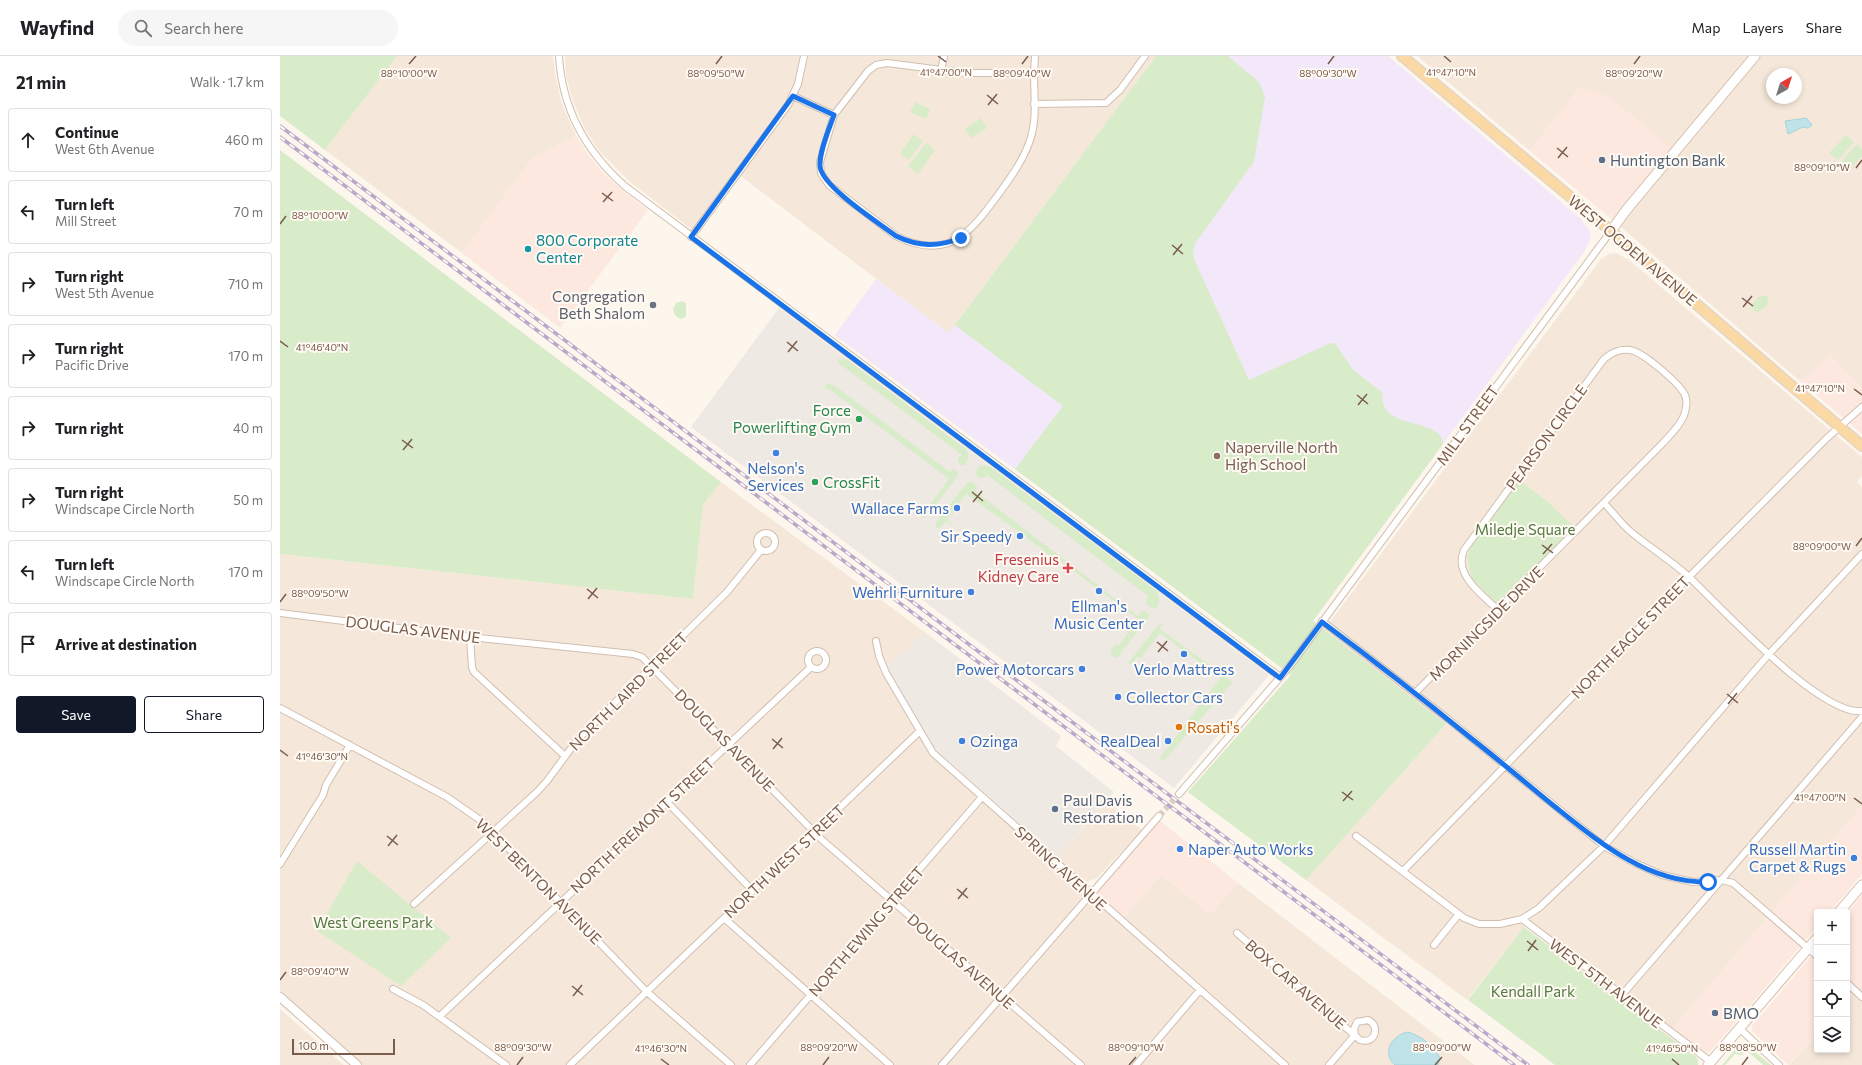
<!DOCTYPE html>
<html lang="en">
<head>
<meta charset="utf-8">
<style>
  body { margin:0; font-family:Commissioner,sans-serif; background:#f6f6f6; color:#202124 }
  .controls { position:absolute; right:12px; bottom:12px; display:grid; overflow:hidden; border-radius:4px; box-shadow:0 2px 6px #0003 }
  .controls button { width:36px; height:36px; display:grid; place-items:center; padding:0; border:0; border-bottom:1px solid #e0e0e0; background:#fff; color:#202124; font:20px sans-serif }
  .compass { position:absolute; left:1486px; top:12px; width:36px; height:36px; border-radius:50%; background:#fff; box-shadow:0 2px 6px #0003; rotate:39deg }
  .scale { position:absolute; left:12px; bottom:10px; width:103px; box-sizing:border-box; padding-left:4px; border:2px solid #7a5c4d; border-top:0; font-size:11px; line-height:14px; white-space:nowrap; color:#7a5c4d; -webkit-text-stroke:3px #fffaf3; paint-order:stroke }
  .stop { position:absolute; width:12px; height:12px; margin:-9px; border:3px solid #1a73e8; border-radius:50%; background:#fff }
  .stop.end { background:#1a73e8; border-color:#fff; box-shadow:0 1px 4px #0008 }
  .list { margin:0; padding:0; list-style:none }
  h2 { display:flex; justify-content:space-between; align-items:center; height:52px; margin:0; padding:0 16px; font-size:17px }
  h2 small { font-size:13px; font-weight:400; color:#757577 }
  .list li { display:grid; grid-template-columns:26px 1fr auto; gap:12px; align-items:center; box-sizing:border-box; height:64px; margin:0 8px 8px; padding:0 8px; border:1px solid #e0e0e0; border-radius:4px }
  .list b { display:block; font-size:15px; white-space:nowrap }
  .list p { margin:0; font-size:13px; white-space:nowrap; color:#757577 }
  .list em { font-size:13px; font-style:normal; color:#757577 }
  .actions { display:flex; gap:8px; padding:12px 16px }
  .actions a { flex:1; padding:9px 0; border:1px solid #111827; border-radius:4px; text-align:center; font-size:14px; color:#111827 }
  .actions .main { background:#111827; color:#fff }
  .icon { flex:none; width:22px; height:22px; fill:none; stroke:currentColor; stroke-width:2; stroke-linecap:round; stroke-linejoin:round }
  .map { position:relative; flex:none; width:1582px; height:1009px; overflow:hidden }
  header { display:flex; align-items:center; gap:24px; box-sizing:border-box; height:56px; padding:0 20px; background:#fff; border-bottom:1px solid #e0e0e0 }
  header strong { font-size:19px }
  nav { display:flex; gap:22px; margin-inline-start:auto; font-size:14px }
  .search { width:280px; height:36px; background:#f6f6f6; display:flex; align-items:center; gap:10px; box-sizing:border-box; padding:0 14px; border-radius:22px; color:#757577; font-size:15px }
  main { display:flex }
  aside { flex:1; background:#fff }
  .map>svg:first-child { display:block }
  .residential { fill:#f5e8da; fill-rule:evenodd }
  .commercial { fill:#fde8e0 }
  .industrial { fill:#efe9e4 }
  .education { fill:#f3e8fa }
  .green { fill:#d8ecc9 }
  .water { fill:#bfe3e8; stroke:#a5d3da }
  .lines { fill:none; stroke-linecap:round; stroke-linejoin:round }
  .minor-tunnel { stroke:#dcd0c4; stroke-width:6; stroke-dasharray:6 3; stroke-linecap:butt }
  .minor-casing { stroke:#d1beb0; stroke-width:8 }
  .tertiary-casing { stroke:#d1beb0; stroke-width:10 }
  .secondary-casing { stroke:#d6c0b0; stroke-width:11 }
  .primary-casing { stroke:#dad1cd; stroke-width:12 }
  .minor { stroke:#fff; stroke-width:6 }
  .tertiary { stroke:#fff; stroke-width:8 }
  .secondary { stroke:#fff; stroke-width:9 }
  .primary { stroke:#fbd9a5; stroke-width:10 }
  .rail-casing { stroke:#b9a8c9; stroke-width:3.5 }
  .rail { stroke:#fffaf3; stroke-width:2; stroke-dasharray:6; stroke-linecap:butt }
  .route { stroke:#1a73e8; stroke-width:5 }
  .ticks { fill:none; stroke:#7a5c4d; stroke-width:1.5 }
  .service-dot { fill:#5c6f8a; stroke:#fffaf3; stroke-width:1.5 }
  .culture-dot { fill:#0f9aa8; stroke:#fffaf3; stroke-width:1.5 }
  .worship-dot { fill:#6b7280; stroke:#fffaf3; stroke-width:1.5 }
  .leisure-dot { fill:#2e9e5b; stroke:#fffaf3; stroke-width:1.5 }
  .shop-dot { fill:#3f7fe0; stroke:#fffaf3; stroke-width:1.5 }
  .education-dot { fill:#8d6e63; stroke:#fffaf3; stroke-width:1.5 }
  .health-dot { fill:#e0444e; stroke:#fffaf3; stroke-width:1.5 }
  .food-dot { fill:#e8710a; stroke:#fffaf3; stroke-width:1.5 }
  .labels { text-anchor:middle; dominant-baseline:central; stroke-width:4; stroke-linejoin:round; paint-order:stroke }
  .service-label { font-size:15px; fill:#4e5e75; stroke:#fffaf3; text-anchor:start }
  .culture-label { font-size:15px; fill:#0d838f; stroke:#fffaf3; text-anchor:start }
  .street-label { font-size:15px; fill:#7a5c4d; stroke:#fffaf3 }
  .worship-label { font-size:15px; fill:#5b616d; stroke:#fffaf3; text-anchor:end }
  .leisure-label { font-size:15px; fill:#27864d; stroke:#fffaf3; text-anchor:end }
  .education-label { font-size:15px; fill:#785e54; stroke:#fffaf3; text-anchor:start }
  .shop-label { font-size:15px; fill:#366cbe; stroke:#fffaf3; text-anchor:end }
  .park-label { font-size:15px; fill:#537a41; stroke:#fffaf3 }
  .health-label { font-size:15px; fill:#be3a42; stroke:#fffaf3; text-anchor:end }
  .food-label { font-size:15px; fill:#c56008; stroke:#fffaf3; text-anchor:start }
  .ticks-label { font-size:10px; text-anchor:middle; fill:#7a5c4d; stroke:#fffaf3; stroke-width:4; stroke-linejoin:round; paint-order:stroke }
</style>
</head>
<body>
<header>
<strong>Wayfind</strong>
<div class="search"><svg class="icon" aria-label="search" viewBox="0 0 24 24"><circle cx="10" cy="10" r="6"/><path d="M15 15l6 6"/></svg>Search here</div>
<nav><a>Map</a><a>Layers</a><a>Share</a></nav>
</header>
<main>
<aside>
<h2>21 min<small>Walk · 1.7 km</small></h2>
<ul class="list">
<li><svg class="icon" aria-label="ahead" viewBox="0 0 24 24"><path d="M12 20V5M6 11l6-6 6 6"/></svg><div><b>Continue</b><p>West 6th Avenue</p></div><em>460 m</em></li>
<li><svg class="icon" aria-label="left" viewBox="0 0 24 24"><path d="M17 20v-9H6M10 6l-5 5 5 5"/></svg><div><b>Turn left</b><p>Mill Street</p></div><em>70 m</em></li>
<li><svg class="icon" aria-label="right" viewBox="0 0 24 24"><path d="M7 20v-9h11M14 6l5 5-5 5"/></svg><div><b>Turn right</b><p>West 5th Avenue</p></div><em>710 m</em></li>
<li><svg class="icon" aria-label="right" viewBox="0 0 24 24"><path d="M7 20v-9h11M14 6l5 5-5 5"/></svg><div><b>Turn right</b><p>Pacific Drive</p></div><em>170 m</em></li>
<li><svg class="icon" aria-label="right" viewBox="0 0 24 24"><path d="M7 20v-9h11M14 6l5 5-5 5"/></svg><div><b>Turn right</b></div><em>40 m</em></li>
<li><svg class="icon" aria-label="right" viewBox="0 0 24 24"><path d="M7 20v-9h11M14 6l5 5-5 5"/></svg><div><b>Turn right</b><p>Windscape Circle North</p></div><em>50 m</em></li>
<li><svg class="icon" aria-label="left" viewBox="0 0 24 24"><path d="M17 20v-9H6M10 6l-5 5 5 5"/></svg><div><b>Turn left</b><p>Windscape Circle North</p></div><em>170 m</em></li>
<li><svg class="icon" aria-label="arrive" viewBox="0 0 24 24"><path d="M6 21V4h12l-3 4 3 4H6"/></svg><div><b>Arrive at destination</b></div></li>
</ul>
<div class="actions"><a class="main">Save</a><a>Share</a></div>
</aside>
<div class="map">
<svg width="1582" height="1009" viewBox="0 0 1582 1009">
  <rect width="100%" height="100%" fill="#fdf6ec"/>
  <path class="residential" d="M117 0H273L275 18 282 49 296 80 252 103 182 197 45 94Z
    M285 0H876L669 278 458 118 415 176 350 126 320 96 305 73 294 48 286 20Z
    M1137 0H1582V332L1550 299 1521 326 1335 166 1299 32 1250 95ZM1492 18H1516V42H1492Z
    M1336 197 1349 204 1582 401V420L1577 426 1582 431V750L1392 974 1249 865 1187 944 1026 824 1166 668 1044 574 1321 203 1329 198Z
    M441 426 646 577 601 615 651 700 805 836 841 865 881 818 930 858 958 827 1195 1009H82L0 936V498L413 543 423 449Z
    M827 745 862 774 817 822 807 826 798 822 777 802Z
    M1582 928V1009H1509L1537 978V994H1567V945Z
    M0 953 64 1009H0Z"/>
  <path class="commercial" d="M1299 31 1314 35 1331 42 1393 94 1335 166 1250 95Z
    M296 80 309 100 325 119 343 135 368 154 280 272 182 197 252 103Z
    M1550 299 1582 332V378L1521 326Z
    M1582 750V818L1550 856H1537V871L1430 996 1426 998 1422 995 1392 974Z
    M879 764 958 827 930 858 881 818 841 865 812 840Z
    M1582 839V928L1567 945V857Z
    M1537 893V978L1508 1009 1472 975V970Z"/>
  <path class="industrial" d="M499 252 989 619 894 732 411 371Z
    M646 577 781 680 776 690 834 736 777 802 653 691 606 611Z"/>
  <path class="education" d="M876 0H1108L1300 162 1311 177 1310 185 1304 196 1033 565 1166 668 1026 824 908 736 1011 619 555 279 596 223 669 277Z"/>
  <path class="green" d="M0 0H117L45 94 0 60Z
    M876 0H948L979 26 985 41 974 106 916 186 913 194 914 203 969 324 1051 287H1055L1073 314 1103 337C1096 375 1164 361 1163 388L1033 565 1166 668 1026 824 908 736 1011 619 735 413 783 350 675 269Z
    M635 46 650 53 646 63 630 56Z
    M701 62 707 72 691 82 685 73Z
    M634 78 643 85 629 104 620 97Z
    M1566 79 1574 86 1558 104 1549 97Z
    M646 87 655 94 638 118 628 110Z
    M1577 88 1582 93V100L1569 114 1561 106Z
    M0 94 441 426 423 449 413 543 0 498Z
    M1485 239 1489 243C1488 251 1482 253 1477 257L1470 250 1479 241Z
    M402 245 406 247V261L400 263 395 259 393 253 396 247Z
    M559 303 568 304 686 393 689 400 686 408 683 410 678 407V402L682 399 557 306Z
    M548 327 555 330 670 416 673 412 678 417V420L647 460 643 461 639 459 644 453 646 454 669 423 549 333 547 334 544 331Z
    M702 409 711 411 877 535 879 541V548L876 552C871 552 868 551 866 546L868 540 707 419 704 422 698 421 696 418 697 412Z
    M1239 424 1268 446 1294 471 1219 549 1193 524 1190 516 1187 500 1194 485Z
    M691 425 698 431 695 435 858 560 863 554 870 559 837 602 831 600V593L837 588 839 589 858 563 774 500 772 501 762 494 763 493 747 483 748 482 686 438 667 464 674 469 672 470 666 465 660 472H656V466L687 427Z
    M879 568H883L880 573 953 626 885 704 879 703 940 622 880 577 861 602 857 601 852 608H849V606Z
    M77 805 171 882 121 930 37 875Z
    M1244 871 1415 1000 1418 1004V1009H1275L1188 944Z
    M1460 988 1467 992 1469 991 1491 1009H1483L1466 994 1461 999 1455 998 1445 1009H1442Z"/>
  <path class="water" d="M1526 62 1532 69 1528 72 1523 71 1508 78 1505 65Z
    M1128 976C1141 980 1154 990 1160 1002L1158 1009H1115C1101 997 1112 979 1128 976Z"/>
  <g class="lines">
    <path class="minor-tunnel" d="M879 760 899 738"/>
    <defs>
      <path id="minor" d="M279 0C282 54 306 96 346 131L1000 621
        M607 7 685 17H754C754 38 757 61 751 81 745 102 731 121 718 139 690 177 668 206 616 180L549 129 541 117 540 106 554 59 588 15 596 9Z
        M661 15 664 0
        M754 17 755 0
        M513 40 554 59
        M754 48 826 47 840 34 865 0
        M411 181 508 49 518 28 524 0
        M1324 447C1333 456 1341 468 1351 476 1370 492 1391 504 1409 521 1441 551 1540 660 1582 655
        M477 486a9 9 0 1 1 18 0a9 9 0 1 1-18 0Z
        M0 557 190 581 353 598 362 601 541 783 801 1009
        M1042 565 1168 663 1324 790 1355 807 1382 819 1413 826 1442 824 1453 827 1537 900
        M190 581 192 611 194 616 285 700
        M596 585 599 600 606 617 653 697 1005 1009
        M528 604a9 9 0 1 1 18 0a9 9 0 1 1-18 0Z
        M1135 637 1383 387C1392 377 1405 365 1406 351 1407 347 1406 342 1405 339 1399 327 1363 296 1350 294 1340 293 1332 296 1324 303L1184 494C1173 519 1203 539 1218 554
        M0 652 167 741 203 766 366 935 451 1009
        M899 738 1009 611 1331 175
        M387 746 472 834
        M1076 780 1184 862 1199 868H1220L1242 863 1259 852 1324 790 1489 598 1582 498
        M0 808 43 739 46 729 70 689
        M1123 815 1396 534 1547 382 1582 351
        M134 848 257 736 267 725 298 683 447 536 481 494
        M444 862 610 1009
        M1242 863 1431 1006
        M957 877 1080 984C1095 989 1101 970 1088 964L1077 966 1074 973 1075 979
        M1154 889 1179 858
        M1567 927 1582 941
        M113 933 143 949 226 1009
        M1342 939 1582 661
        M160 960 531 611
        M1460 973 1499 1009
        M290 1009 640 675
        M470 1009 702 741
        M662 1009 879 760
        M856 1009 920 934
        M1049 1009 1075 979"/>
      <path id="tertiary" d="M0 941 77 1009"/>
      <path id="secondary" d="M1331 175 1347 153 1475 0
        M1559 856 1582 829
        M1428 1009 1537 882"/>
      <path id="primary" d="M1122 0 1331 175 1582 390"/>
    </defs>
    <use href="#minor" class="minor-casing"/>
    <use href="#tertiary" class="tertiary-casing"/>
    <use href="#secondary" class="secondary-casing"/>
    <use href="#primary" class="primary-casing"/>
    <use href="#minor" class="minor"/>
    <use href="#tertiary" class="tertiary"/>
    <use href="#secondary" class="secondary"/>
    <use href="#primary" class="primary"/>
    <defs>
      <path id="rail" d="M0 70 1248 1009
        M0 81 1234 1009"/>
    </defs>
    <use href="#rail" class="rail-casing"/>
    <use href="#rail" class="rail"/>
  </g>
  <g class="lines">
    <path class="route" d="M681 182C658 191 639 191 616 180 599 167 541 130 540 110 539 96 549 73 554 59L513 40 411 181 1000 622 1042 566C1093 604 1143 643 1192 683 1220 705 1247 728 1274 750 1319 786 1367 827 1428 826"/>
  </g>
  <path class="ticks" d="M658 0 666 6M1164 0 1171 6M129 8 136 0M436 8 442 0M742 8 748 0M1048 8 1054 0M1354 8 1360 0M707 39 718 48M708 49 717 38M1277 92 1288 101M1278 102 1287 91M1576 112 1582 104M322 137 333 145M323 146 332 136M0 168 6 160M892 189 903 198M893 199 902 188M1462 242 1473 250M1463 251 1472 240M0 285 8 291M507 286 518 295M508 296 517 285M1574 333 1582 339M1077 339 1088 348M1078 349 1087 338M122 384 133 392M123 394 132 383M692 436 703 445M693 446 702 435M1262 489 1273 497M1576 490 1582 482M1263 498 1272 488M307 533 318 542M308 543 317 532M0 546 6 538M877 586 888 595M878 596 887 585M1447 638 1458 647M1448 648 1457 637M492 683 503 692M493 693 502 682M0 694 8 700M1062 736 1073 744M1574 742 1582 748M1063 745 1072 735M107 780 118 789M108 790 117 779M677 833 688 842M678 843 687 832M1247 885 1258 894M1248 895 1256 884M0 924 6 916M292 930 303 939M293 940 302 929M381 1003 389 1009M1392 1003 1399 1009M237 1009 243 1001M543 1009 549 1001M849 1009 856 1001M1155 1009 1162 1001M1462 1009 1468 1001"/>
  <g class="service-dot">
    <circle cx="1322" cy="104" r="4"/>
    <circle cx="775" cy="753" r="4"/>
    <circle cx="1435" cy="957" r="4"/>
  </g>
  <circle class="culture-dot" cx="248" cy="193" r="4"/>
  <circle class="worship-dot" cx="373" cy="249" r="4"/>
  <g class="leisure-dot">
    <circle cx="579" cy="363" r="4"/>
    <circle cx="535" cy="426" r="4"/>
  </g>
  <g class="shop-dot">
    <circle cx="496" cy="397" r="4"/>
    <circle cx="677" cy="452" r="4"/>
    <circle cx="740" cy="480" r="4"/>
    <circle cx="819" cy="535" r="4"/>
    <circle cx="691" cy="536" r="4"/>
    <circle cx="904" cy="598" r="4"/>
    <circle cx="802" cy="613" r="4"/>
    <circle cx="838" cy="641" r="4"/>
    <circle cx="682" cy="685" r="4"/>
    <circle cx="888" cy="685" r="4"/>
    <circle cx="900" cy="793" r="4"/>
    <circle cx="1574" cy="802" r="4"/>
  </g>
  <circle class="education-dot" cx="937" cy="400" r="4"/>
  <path class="health-dot" d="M786 506h4v4h4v4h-4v4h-4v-4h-4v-4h4z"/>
  <circle class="food-dot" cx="899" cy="671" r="4"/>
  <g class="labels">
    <g class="service-label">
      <text x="1330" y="104">Huntington Bank</text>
      <text x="783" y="744">Paul Davis<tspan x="783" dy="17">Restoration</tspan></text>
      <text x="1443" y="957">BMO</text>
    </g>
    <g class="culture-label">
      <text x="256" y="184">800 Corporate<tspan x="256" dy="17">Center</tspan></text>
    </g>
    <g class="street-label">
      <text transform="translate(1353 194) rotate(40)">WEST OGDEN AVENUE</text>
      <text transform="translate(1187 369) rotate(-54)">MILL STREET</text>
      <text transform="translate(1266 381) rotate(-54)">PEARSON CIRCLE</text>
      <text transform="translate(1206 567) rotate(-45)">MORNINGSIDE DRIVE</text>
      <text transform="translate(133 573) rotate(7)">DOUGLAS AVENUE</text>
      <text transform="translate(1350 581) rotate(-46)">NORTH EAGLE STREET</text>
      <text transform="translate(348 635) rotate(-45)">NORTH LAIRD STREET</text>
      <text transform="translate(445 684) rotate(46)">DOUGLAS AVENUE</text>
      <text transform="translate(362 769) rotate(-43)">NORTH FREMONT STREET</text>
      <text transform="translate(504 805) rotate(-43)">NORTH WEST STREET</text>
      <text transform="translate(781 812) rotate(42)">SPRING AVENUE</text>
      <text transform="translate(259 825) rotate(45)">WEST BENTON AVENUE</text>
      <text transform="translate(586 875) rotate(-49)">NORTH EWING STREET</text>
      <text transform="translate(681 905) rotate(41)">DOUGLAS AVENUE</text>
      <text transform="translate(1326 927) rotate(37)">WEST 5TH AVENUE</text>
      <text transform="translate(1016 928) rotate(41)">BOX CAR AVENUE</text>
    </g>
    <g class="worship-label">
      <text x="365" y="240">Congregation<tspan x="365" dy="17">Beth Shalom</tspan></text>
    </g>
    <g class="leisure-label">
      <text x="571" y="354">Force<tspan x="571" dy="17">Powerlifting Gym</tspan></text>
      <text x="543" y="426" text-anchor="start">CrossFit</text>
    </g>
    <g class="education-label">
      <text x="945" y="391">Naperville North<tspan x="945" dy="17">High School</tspan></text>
    </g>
    <g class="shop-label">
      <text x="496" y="412" text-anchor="middle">Nelson's<tspan x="496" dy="17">Services</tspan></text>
      <text x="669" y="452">Wallace Farms</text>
      <text x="732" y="480">Sir Speedy</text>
      <text x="683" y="536">Wehrli Furniture</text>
      <text x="819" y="550" text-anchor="middle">Ellman's<tspan x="819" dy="17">Music Center</tspan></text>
      <text x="794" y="613">Power Motorcars</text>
      <text x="904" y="613" text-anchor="middle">Verlo Mattress</text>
      <text x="846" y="641" text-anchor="start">Collector Cars</text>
      <text x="690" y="685" text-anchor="start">Ozinga</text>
      <text x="880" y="685">RealDeal</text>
      <text x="908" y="793" text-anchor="start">Naper Auto Works</text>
      <text x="1566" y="793">Russell Martin<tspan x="1566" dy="17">Carpet &amp; Rugs</tspan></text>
    </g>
    <g class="park-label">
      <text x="1245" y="473">Miledje Square</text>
      <text x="93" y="866">West Greens Park</text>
      <text x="1253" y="935">Kendall Park</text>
    </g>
    <g class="health-label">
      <text x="779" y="503">Fresenius<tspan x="779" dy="17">Kidney Care</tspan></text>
    </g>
    <g class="food-label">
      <text x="907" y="671">Rosati's</text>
    </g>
  </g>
  <g class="ticks-label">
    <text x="666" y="20">41°47'00"N</text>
    <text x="1171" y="20">41°47'10"N</text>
    <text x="436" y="21">88°09'50"W</text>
    <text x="742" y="21">88°09'40"W</text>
    <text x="1048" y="21">88°09'30"W</text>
    <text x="1354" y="21">88°09'20"W</text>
    <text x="129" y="21">88°10'00"W</text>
    <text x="1542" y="115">88°09'10"W</text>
    <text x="40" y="163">88°10'00"W</text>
    <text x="42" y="295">41°46'40"N</text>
    <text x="1540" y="336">41°47'10"N</text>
    <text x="1542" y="494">88°09'00"W</text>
    <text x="40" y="541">88°09'50"W</text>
    <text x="42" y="704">41°46'30"N</text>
    <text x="1540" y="745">41°47'00"N</text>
    <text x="40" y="919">88°09'40"W</text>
    <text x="243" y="995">88°09'30"W</text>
    <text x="549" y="995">88°09'20"W</text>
    <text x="856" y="995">88°09'10"W</text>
    <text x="1162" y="995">88°09'00"W</text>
    <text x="1468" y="995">88°08'50"W</text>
    <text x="381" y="996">41°46'30"N</text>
    <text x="1392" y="996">41°46'50"N</text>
  </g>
</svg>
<div class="controls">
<button>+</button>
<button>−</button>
<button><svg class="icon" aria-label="locate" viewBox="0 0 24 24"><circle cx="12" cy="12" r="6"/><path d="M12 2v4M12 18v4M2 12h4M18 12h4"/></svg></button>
<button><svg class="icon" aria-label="layers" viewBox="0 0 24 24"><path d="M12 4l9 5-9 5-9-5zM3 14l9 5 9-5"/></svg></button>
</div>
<svg class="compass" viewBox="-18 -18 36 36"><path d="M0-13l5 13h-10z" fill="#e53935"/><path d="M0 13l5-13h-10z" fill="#757577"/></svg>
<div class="scale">100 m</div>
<div class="stop" style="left:1428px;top:826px"></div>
<div class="stop end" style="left:681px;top:182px"></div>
</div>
</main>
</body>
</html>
